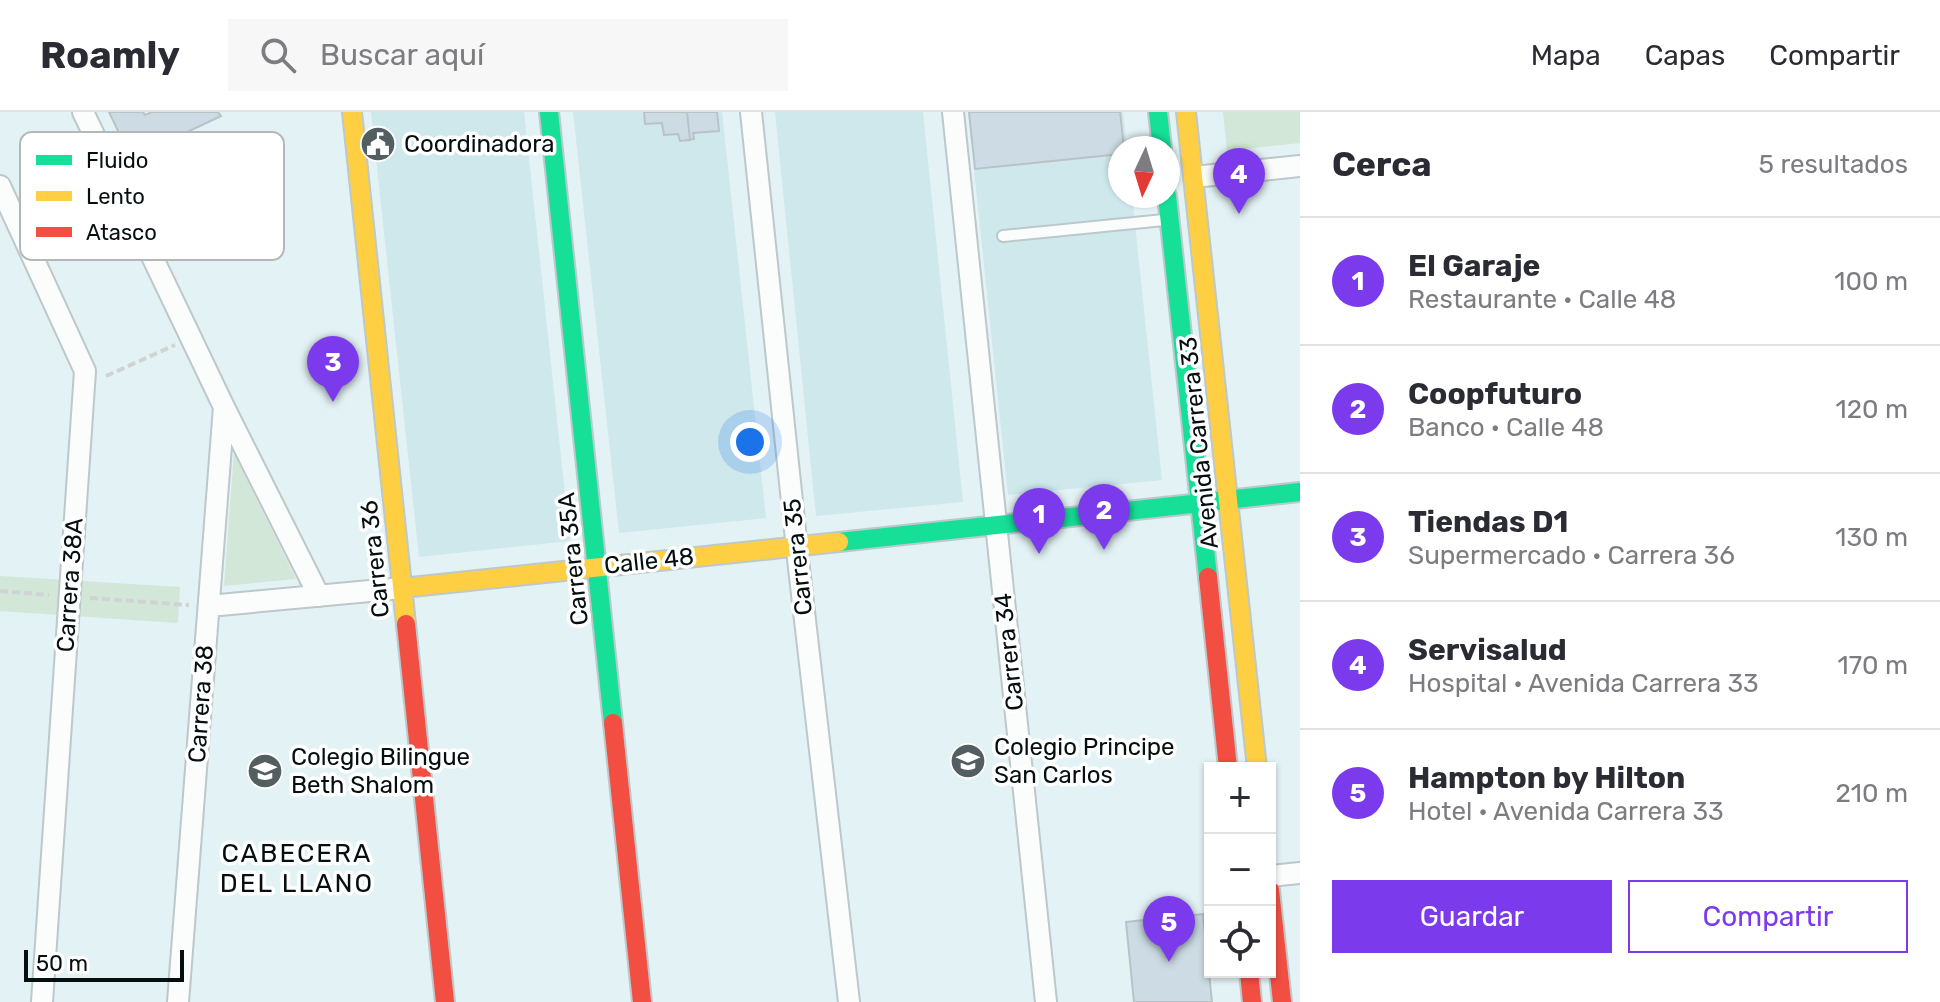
<!DOCTYPE html>
<html lang="es">
<head>
<meta charset="utf-8">
<style>
  body { margin:0; font-family:Rubik,sans-serif; background:#f7f7f7; color:#2b2b33 }
  .controls { position:absolute; right:24px; bottom:24px; display:grid; overflow:hidden; border-radius:0px; box-shadow:0 2px 6px #0004 }
  .controls button { width:72px; height:72px; display:grid; place-items:center; padding:0; border:0; border-bottom:2px solid #e1e1e2; background:#fff; color:#2b2b33; font:40px sans-serif }
  .compass { position:absolute; left:1108px; top:24px; width:72px; height:72px; border-radius:50%; background:#fff; box-shadow:0 2px 6px #0004; rotate:184deg }
  .scale { position:absolute; left:24px; bottom:20px; width:160px; box-sizing:border-box; padding-left:8px; border:4px solid #060f10; border-top:0; font-size:22px; line-height:28px; white-space:nowrap; color:#060f10; -webkit-text-stroke:6px #fff; paint-order:stroke }
  .you { position:absolute; left:750px; top:330px; width:28px; height:28px; margin:-20px; border:6px solid #fff; border-radius:50%; background:#1a73e8; box-shadow:0 0 0 12px #1a73e833 }
  .badge { display:grid; place-items:center; width:52px; height:52px; border-radius:50%; background:#7c3aed; color:#fff; font-size:26px; font-weight:700 }
  .pin { position:absolute; translate:-50% -66px; filter:drop-shadow(0 2px 4px #0008) }
  .pin::after { content:''; position:absolute; top:42px; width:28px; height:24px; background:inherit; clip-path:polygon(0 0,100% 0,50% 100%) }
  .list { margin:0; padding:0; list-style:none }
  h2 { display:flex; justify-content:space-between; align-items:center; height:104px; margin:0; padding:0 32px; font-size:34px }
  h2 small { font-size:26px; font-weight:400; color:#7c7c81 }
  .list li { display:grid; grid-template-columns:52px 1fr auto; gap:24px; align-items:center; box-sizing:border-box; height:128px; padding:0 32px; border-top:2px solid #e1e1e2 }
  .list b { display:block; font-size:30px; white-space:nowrap }
  .list p { margin:0; font-size:26px; white-space:nowrap; color:#7c7c81 }
  .list em { font-size:26px; font-style:normal; color:#7c7c81 }
  .actions { display:flex; gap:16px; padding:24px 32px }
  .actions a { flex:1; padding:18px 0; border:2px solid #7c3aed; border-radius:0px; text-align:center; font-size:28px; color:#7c3aed }
  .actions .main { background:#7c3aed; color:#fff }
  .icon { flex:none; width:44px; height:44px; fill:none; stroke:currentColor; stroke-width:2; stroke-linecap:round; stroke-linejoin:round }
  .map { position:relative; flex:none; width:1300px; height:890px; overflow:hidden }
  header { display:flex; align-items:center; gap:48px; box-sizing:border-box; height:112px; padding:0 40px; background:#fff; border-bottom:2px solid #e1e1e2 }
  header strong { font-size:38px }
  nav { display:flex; gap:44px; margin-inline-start:auto; font-size:28px }
  .search { width:560px; height:72px; background:#f7f7f7; display:flex; align-items:center; gap:20px; box-sizing:border-box; padding:0 28px; border-radius:0px; color:#7c7c81; font-size:30px }
  main { display:flex }
  aside { flex:1; background:#fff }
  .map>svg:first-child { display:block }
  .built { fill:#cee8ec }
  .green { fill:#d2e7d7 }
  .building { fill:#cddce4; stroke:#b9c3c7; stroke-width:2 }
  .lines { fill:none; stroke-linecap:round; stroke-linejoin:round }
  .lane-casing { stroke:#bcc8ca; stroke-width:14 }
  .street-casing { stroke:#bcc8ca; stroke-width:24 }
  .fast-casing { stroke:#bcc8ca; stroke-width:22 }
  .slow-casing { stroke:#bcc8ca; stroke-width:22 }
  .jam-casing { stroke:#bcc8ca; stroke-width:22 }
  .path { stroke:#cfd3d4; stroke-width:4; stroke-dasharray:8 4; stroke-linecap:butt }
  .lane { stroke:#fbfdfd; stroke-width:10 }
  .street { stroke:#fbfdfd; stroke-width:20 }
  .fast { stroke:#16e098; stroke-width:18 }
  .slow { stroke:#ffcf43; stroke-width:18 }
  .jam { stroke:#f24e42; stroke-width:18 }
  .labels { text-anchor:middle; dominant-baseline:central; stroke-width:7; stroke-linejoin:round; paint-order:stroke }
  .poi-label { font-size:24px; fill:#060f10; stroke:#fff; text-anchor:start }
  .street-label { font-size:24px; fill:#060f10; stroke:#fff }
  .neighbourhood-label { font-size:26px; letter-spacing:2px; fill:#060f10; stroke:#fff }
  .key { fill:#fff; stroke:#b4b7b7; stroke-width:2 }
  .key-label { font-size:22px; fill:#060f10 }
</style>
</head>
<body>
<header>
<strong>Roamly</strong>
<div class="search"><svg class="icon" aria-label="search" viewBox="0 0 24 24"><circle cx="10" cy="10" r="6"/><path d="M15 15l6 6"/></svg>Buscar aquí</div>
<nav><a>Mapa</a><a>Capas</a><a>Compartir</a></nav>
</header>
<main>
<div class="map">
<svg width="1300" height="890" viewBox="0 0 1300 890">
  <rect width="100%" height="100%" fill="#e3f2f4"/>
  <path class="built" d="M371 0H524L570 429 419 445Z
    M573 0H722L766 406 619 421Z
    M775 0H923L963 390 816 404Z
    M968 0H1123L1127 36H1120V84H1132L1162 368 1008 383Z"/>
  <path class="green" d="M1223 0H1300V31L1227 39Z
    M234 341 296 467 224 474Z
    M0 464 180 475 178 511 0 499Z"/>
  <path class="building" d="M109 0H143L145 3 152 0H218L221 4 168 29 159 44 154 43 172 75 150 86Z
    M644 0H717L719 19 693 21 694 27 680 29 678 22 664 23 662 11 645 12Z
    M644 0H687L690 28 680 29 678 22 664 23 662 11 645 12Z
    M969 0H1120L1124 36H1120V42L975 57Z
    M1203 802 1212 890H1134L1126 810Z"/>
  <g class="lines">
    <defs>
      <path id="lane" d="M1003 124 1164 108"/>
      <path id="street" d="M83 0 224 295 319 484
        M751 0 799 456 849 890
        M953 0 1046 890
        M1194 65 1300 54
        M0 74 85 259 42 890
        M209 494 402 476
        M1270 764 1300 761
        M178 890 224 295"/>
      <path id="fast" d="M549 0 613 611
        M1158 0 1162 36
        M1167 84 1208 465
        M1208 390 1300 380
        M839 430 1201 391"/>
      <path id="slow" d="M352 0 406 512
        M1186 0 1257 656
        M402 476 839 430"/>
      <path id="jam" d="M1208 465 1228 656
        M406 512 445 890
        M613 611 642 890
        M1270 778 1282 890
        M1249 860 1252 890"/>
    </defs>
    <use href="#lane" class="lane-casing"/>
    <use href="#street" class="street-casing"/>
    <use href="#fast" class="fast-casing"/>
    <use href="#slow" class="slow-casing"/>
    <use href="#jam" class="jam-casing"/>
    <path class="path" d="M106 264 175 233
      M0 479 49 483
      M90 486 189 493"/>
    <use href="#lane" class="lane"/>
    <use href="#street" class="street"/>
    <use href="#fast" class="fast"/>
    <use href="#slow" class="slow"/>
    <use href="#jam" class="jam"/>
  </g>
  <defs>
    <symbol id="civic-disc" viewBox="-11 -11 22 22"><circle r="9.5" fill="#535e60" stroke="#fff"/><path d="M-.6-6.5H3V-4.5H.6V-3L4-1V1h2V6H-6V1h2V-1L-.6-3ZM-1.2 2.5V6h2.4V2.5Z" fill="#fff"/></symbol>
    <symbol id="school-disc" viewBox="-11 -11 22 22"><circle r="9.5" fill="#535e60" stroke="#fff"/><path d="M0-5L7-2L0 1L-7-2ZM-4 1L0 2.5L4 1V4Q0 6-4 4Z" fill="#fff"/></symbol>
  </defs>
  <g fill-rule="evenodd">
    <use href="#civic-disc" x="358" y="12" width="40" height="40"/>
    <use href="#school-disc" x="948" y="629" width="40" height="40"/>
    <use href="#school-disc" x="245" y="639" width="40" height="40"/>
  </g>
  <g class="labels">
    <g class="poi-label">
      <text x="404" y="32">Coordinadora</text>
      <text x="994" y="635">Colegio Principe<tspan x="994" dy="28">San Carlos</tspan></text>
      <text x="291" y="645">Colegio Bilingue<tspan x="291" dy="28">Beth Shalom</tspan></text>
    </g>
    <g class="street-label">
      <text transform="translate(1199 331) rotate(-96)">Avenida Carrera 33</text>
      <text transform="translate(798 445) rotate(-96)">Carrera 35</text>
      <text transform="translate(375 447) rotate(-96)">Carrera 36</text>
      <text transform="translate(573 447) rotate(-96)">Carrera 35A</text>
      <text transform="translate(649 449) rotate(-6)">Calle 48</text>
      <text transform="translate(70 473) rotate(-86)">Carrera 38A</text>
      <text transform="translate(1009 540) rotate(-96)">Carrera 34</text>
      <text transform="translate(201 592) rotate(-86)">Carrera 38</text>
    </g>
    <g class="neighbourhood-label">
      <text x="297" y="741">CABECERA<tspan x="297" dy="30">DEL LLANO</tspan></text>
    </g>
  </g>
  <rect x="20" y="20" width="264" height="128" rx="12" class="key"/>
  <rect x="36" y="43" width="36" height="10" fill="#16e098"/>
  <rect x="36" y="79" width="36" height="10" fill="#ffcf43"/>
  <rect x="36" y="115" width="36" height="10" fill="#f24e42"/>
  <g class="key-label">
    <text x="86" y="56">Fluido</text>
    <text x="86" y="92">Lento</text>
    <text x="86" y="128">Atasco</text>
  </g>
</svg>
<div class="controls">
<button>+</button>
<button>−</button>
<button><svg class="icon" aria-label="locate" viewBox="0 0 24 24"><circle cx="12" cy="12" r="6"/><path d="M12 2v4M12 18v4M2 12h4M18 12h4"/></svg></button>
</div>
<svg class="compass" viewBox="-18 -18 36 36"><path d="M0-13l5 13h-10z" fill="#e53935"/><path d="M0 13l5-13h-10z" fill="#7c7c81"/></svg>
<div class="scale">50 m</div>
<div class="you"></div>
<div class="pin badge" style="left:1039px;top:442px">1</div>
<div class="pin badge" style="left:1104px;top:438px">2</div>
<div class="pin badge" style="left:333px;top:290px">3</div>
<div class="pin badge" style="left:1239px;top:102px">4</div>
<div class="pin badge" style="left:1169px;top:850px">5</div>
</div>
<aside>
<h2>Cerca<small>5 resultados</small></h2>
<ul class="list">
<li><span class="badge">1</span><div><b>El Garaje</b><p>Restaurante · Calle 48</p></div><em>100 m</em></li>
<li><span class="badge">2</span><div><b>Coopfuturo</b><p>Banco · Calle 48</p></div><em>120 m</em></li>
<li><span class="badge">3</span><div><b>Tiendas D1</b><p>Supermercado · Carrera 36</p></div><em>130 m</em></li>
<li><span class="badge">4</span><div><b>Servisalud</b><p>Hospital · Avenida Carrera 33</p></div><em>170 m</em></li>
<li><span class="badge">5</span><div><b>Hampton by Hilton</b><p>Hotel · Avenida Carrera 33</p></div><em>210 m</em></li>
</ul>
<div class="actions"><a class="main">Guardar</a><a>Compartir</a></div>
</aside>
</main>
</body>
</html>
